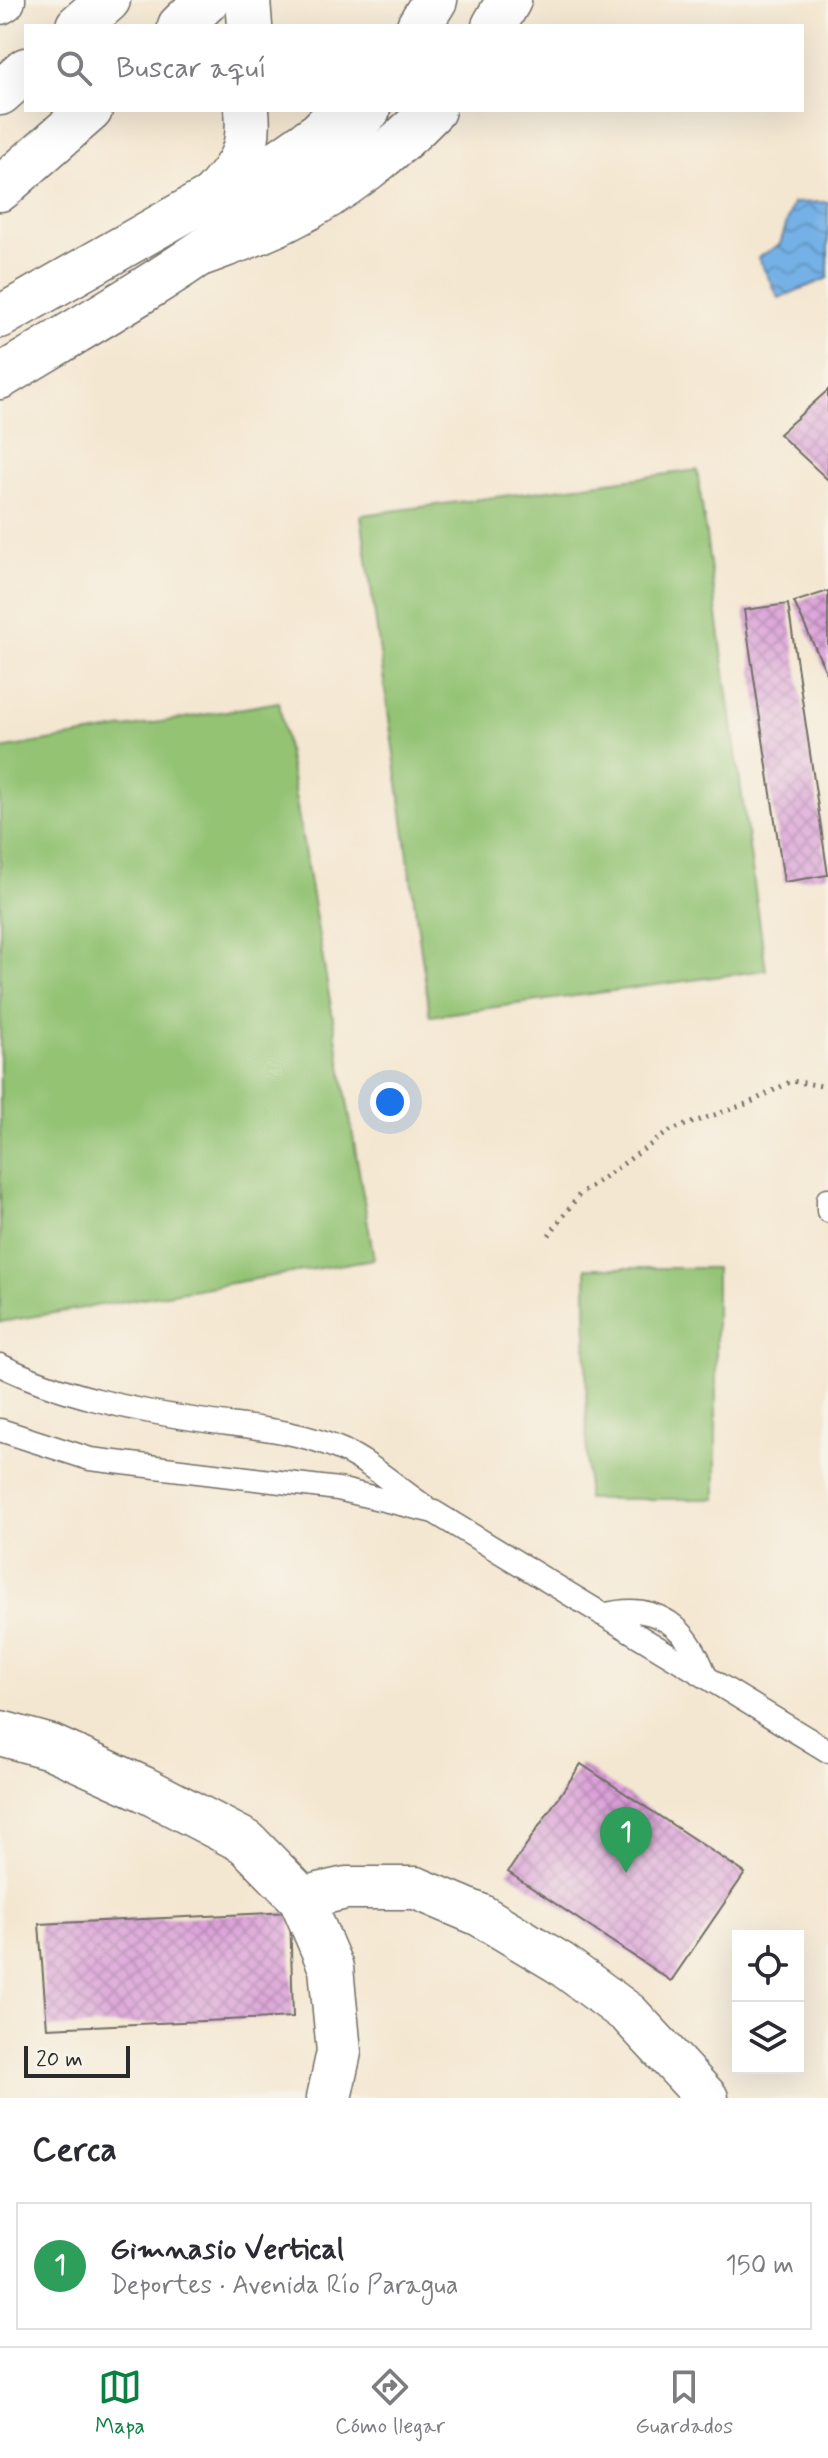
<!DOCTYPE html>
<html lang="es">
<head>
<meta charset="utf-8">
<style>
  body { margin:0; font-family:Mynerve,sans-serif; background:#f7f7f7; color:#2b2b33 }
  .controls { position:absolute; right:24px; bottom:24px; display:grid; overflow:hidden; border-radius:0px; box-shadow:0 8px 32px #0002 }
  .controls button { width:72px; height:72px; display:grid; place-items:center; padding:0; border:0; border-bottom:2px solid #e1e1e2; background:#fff; color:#2b2b33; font:40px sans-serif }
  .scale { position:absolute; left:24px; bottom:20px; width:106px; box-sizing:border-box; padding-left:8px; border:4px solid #2b2b2b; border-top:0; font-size:22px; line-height:28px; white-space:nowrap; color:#2b2b2b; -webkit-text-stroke:6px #f7f3e8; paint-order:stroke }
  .you { position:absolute; left:390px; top:1102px; width:28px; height:28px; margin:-20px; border:6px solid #fff; border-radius:50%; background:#1a73e8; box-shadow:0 0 0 12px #1a73e833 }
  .badge { display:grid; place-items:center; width:52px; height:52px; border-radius:50%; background:#0b8043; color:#fff; font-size:26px; font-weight:700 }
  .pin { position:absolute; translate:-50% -66px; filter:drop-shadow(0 2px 4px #0008) }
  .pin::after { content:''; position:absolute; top:42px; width:28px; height:24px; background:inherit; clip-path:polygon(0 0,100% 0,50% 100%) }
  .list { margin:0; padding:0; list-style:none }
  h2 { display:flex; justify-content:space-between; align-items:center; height:104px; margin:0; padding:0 32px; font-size:34px }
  h2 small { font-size:26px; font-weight:400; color:#7c7c81 }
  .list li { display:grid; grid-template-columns:52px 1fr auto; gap:24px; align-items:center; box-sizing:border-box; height:128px; margin:0 16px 16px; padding:0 16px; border:2px solid #e1e1e2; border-radius:0px }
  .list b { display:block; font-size:30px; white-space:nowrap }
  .list p { margin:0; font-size:26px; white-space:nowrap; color:#7c7c81 }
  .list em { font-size:26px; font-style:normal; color:#7c7c81 }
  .icon { flex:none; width:44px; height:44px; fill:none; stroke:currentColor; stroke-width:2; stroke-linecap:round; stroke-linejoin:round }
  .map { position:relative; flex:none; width:828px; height:2098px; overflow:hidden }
  .search { position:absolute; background:#fff; box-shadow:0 8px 32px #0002; left:24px; right:24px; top:24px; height:88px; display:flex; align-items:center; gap:20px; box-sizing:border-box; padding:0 28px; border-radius:0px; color:#7c7c81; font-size:30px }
  .sheet { height:248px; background:#fff }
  nav { display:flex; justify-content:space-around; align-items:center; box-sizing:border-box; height:112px; border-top:2px solid #e1e1e2; background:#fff; font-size:22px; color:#7c7c81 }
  nav a { display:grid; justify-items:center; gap:4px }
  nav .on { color:#0b8043 }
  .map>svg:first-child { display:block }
  .garden { fill:#93c373; stroke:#5f774f; stroke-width:2 }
  .water { fill:url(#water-waves); stroke:#506e88; stroke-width:2 }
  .building { fill:url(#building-cross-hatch) }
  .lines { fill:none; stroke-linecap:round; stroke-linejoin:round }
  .service-casing { stroke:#716d65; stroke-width:25 }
  .minor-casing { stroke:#716d65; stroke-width:45 }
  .secondary-casing { stroke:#716d65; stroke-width:47 }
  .motorway-casing { stroke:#716d65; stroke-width:47 }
  .path { stroke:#716d65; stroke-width:5; stroke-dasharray:2 6; stroke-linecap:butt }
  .service { stroke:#fff; stroke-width:22 }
  .minor { stroke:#fff; stroke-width:42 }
  .secondary { stroke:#fff; stroke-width:44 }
  .motorway { stroke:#fff; stroke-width:44 }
</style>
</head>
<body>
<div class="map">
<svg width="828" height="2098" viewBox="0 0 828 2098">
  <defs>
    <pattern id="water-waves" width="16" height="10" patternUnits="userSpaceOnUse" patternTransform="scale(2)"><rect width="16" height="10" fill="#74b1e6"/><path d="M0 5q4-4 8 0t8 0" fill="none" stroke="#5f90bb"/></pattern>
    <pattern id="building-cross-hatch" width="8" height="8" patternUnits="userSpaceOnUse" patternTransform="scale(2)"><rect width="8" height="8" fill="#dba0d9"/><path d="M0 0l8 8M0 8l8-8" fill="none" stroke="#b283b0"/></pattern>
  </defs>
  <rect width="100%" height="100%" fill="#f7f3e8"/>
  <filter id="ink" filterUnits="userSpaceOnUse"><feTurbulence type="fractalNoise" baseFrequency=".0125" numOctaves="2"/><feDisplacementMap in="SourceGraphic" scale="16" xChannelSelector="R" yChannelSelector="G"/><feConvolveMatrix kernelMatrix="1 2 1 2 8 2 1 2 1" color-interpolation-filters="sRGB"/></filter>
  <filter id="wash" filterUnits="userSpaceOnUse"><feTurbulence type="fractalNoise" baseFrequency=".006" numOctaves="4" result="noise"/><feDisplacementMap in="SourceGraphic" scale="32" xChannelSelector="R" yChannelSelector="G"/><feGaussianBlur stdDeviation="1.8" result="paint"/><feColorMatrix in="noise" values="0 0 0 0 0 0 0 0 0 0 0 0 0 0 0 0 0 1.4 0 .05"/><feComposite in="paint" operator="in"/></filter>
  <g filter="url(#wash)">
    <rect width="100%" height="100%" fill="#f4e7d1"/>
    <path class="garden" d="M697 470 766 970 430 1016 361 515Z
      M279 702 374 1259 0 1322V749Z
      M586 1268H716V1499H587Z"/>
    <path class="water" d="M828 202V278L779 298 758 258 780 244 793 203Z"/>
    <g id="blocks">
      <path class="building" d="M828 390V480L779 434Z
        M828 591V676L794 602Z
        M788 604 828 875 784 882 744 610Z
        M581 1764 745 1873 671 1981 508 1872Z
        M290 1912 293 2017 47 2028 39 1924Z"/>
    </g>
  </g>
  <g filter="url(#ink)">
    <use href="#blocks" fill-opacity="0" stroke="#716d65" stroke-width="2"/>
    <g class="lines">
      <defs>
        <path id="service" d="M828 1199V1211
          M0 1365C61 1395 132 1410 199 1420 247 1427 298 1430 342 1450 369 1462 398 1488 423 1505
          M0 1430 90 1459 338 1489 434 1512 828 1751
          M603 1615C657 1600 689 1628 706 1677"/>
        <path id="minor" d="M0 317 214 195 261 173 318 133 341 110
          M301 1898 346 1888H416L480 1915 560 1963 629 2014 707 2098"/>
        <path id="secondary" d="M419 26 435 0
          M0 377C130 298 266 225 368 110
          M0 1733 51 1747 144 1789 246 1842 301 1898 331 1968 339 2052 329 2098"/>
        <path id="motorway" d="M248 0 250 26
          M0 2 3 0
          M78 26 108 0
          M180 26 207 0
          M494 26 509 0
          M0 93 26 70
          M0 189 90 110
          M214 195C240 166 251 150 247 110
          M203 253C232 242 262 232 289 218 341 192 393 151 433 110"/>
      </defs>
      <use href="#service" class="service-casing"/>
      <use href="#minor" class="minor-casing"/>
      <use href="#secondary" class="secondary-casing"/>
      <use href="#motorway" class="motorway-casing"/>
      <path class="path" d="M549 1235 579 1195 671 1130 749 1103 792 1081 828 1087"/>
      <use href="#service" class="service"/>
      <use href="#minor" class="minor"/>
      <use href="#secondary" class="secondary"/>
      <use href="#motorway" class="motorway"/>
    </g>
  </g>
</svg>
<div class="controls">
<button><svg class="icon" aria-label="locate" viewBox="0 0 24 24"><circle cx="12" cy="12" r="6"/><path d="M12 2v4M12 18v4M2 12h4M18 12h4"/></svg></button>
<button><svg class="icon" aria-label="layers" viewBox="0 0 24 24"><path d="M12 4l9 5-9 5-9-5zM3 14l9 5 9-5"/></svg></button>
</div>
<div class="scale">20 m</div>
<div class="you"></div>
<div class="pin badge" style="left:626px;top:1873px;background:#2e9e5b">1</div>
<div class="search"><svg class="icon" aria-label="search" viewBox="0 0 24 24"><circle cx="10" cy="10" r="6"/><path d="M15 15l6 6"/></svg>Buscar aquí</div>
</div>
<section class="sheet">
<h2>Cerca<small></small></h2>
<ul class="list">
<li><span class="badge" style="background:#2e9e5b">1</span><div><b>Gimnasio Vertical</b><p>Deportes · Avenida Río Paragua</p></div><em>150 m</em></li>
</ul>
</section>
<nav>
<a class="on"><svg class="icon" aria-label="map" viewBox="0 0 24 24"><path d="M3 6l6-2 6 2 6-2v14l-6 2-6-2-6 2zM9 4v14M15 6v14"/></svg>Mapa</a>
<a><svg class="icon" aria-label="directions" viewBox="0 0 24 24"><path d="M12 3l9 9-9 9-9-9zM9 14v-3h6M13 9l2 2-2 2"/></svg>Cómo llegar</a>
<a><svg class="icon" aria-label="saved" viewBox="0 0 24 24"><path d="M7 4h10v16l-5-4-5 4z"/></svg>Guardados</a>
</nav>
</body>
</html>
